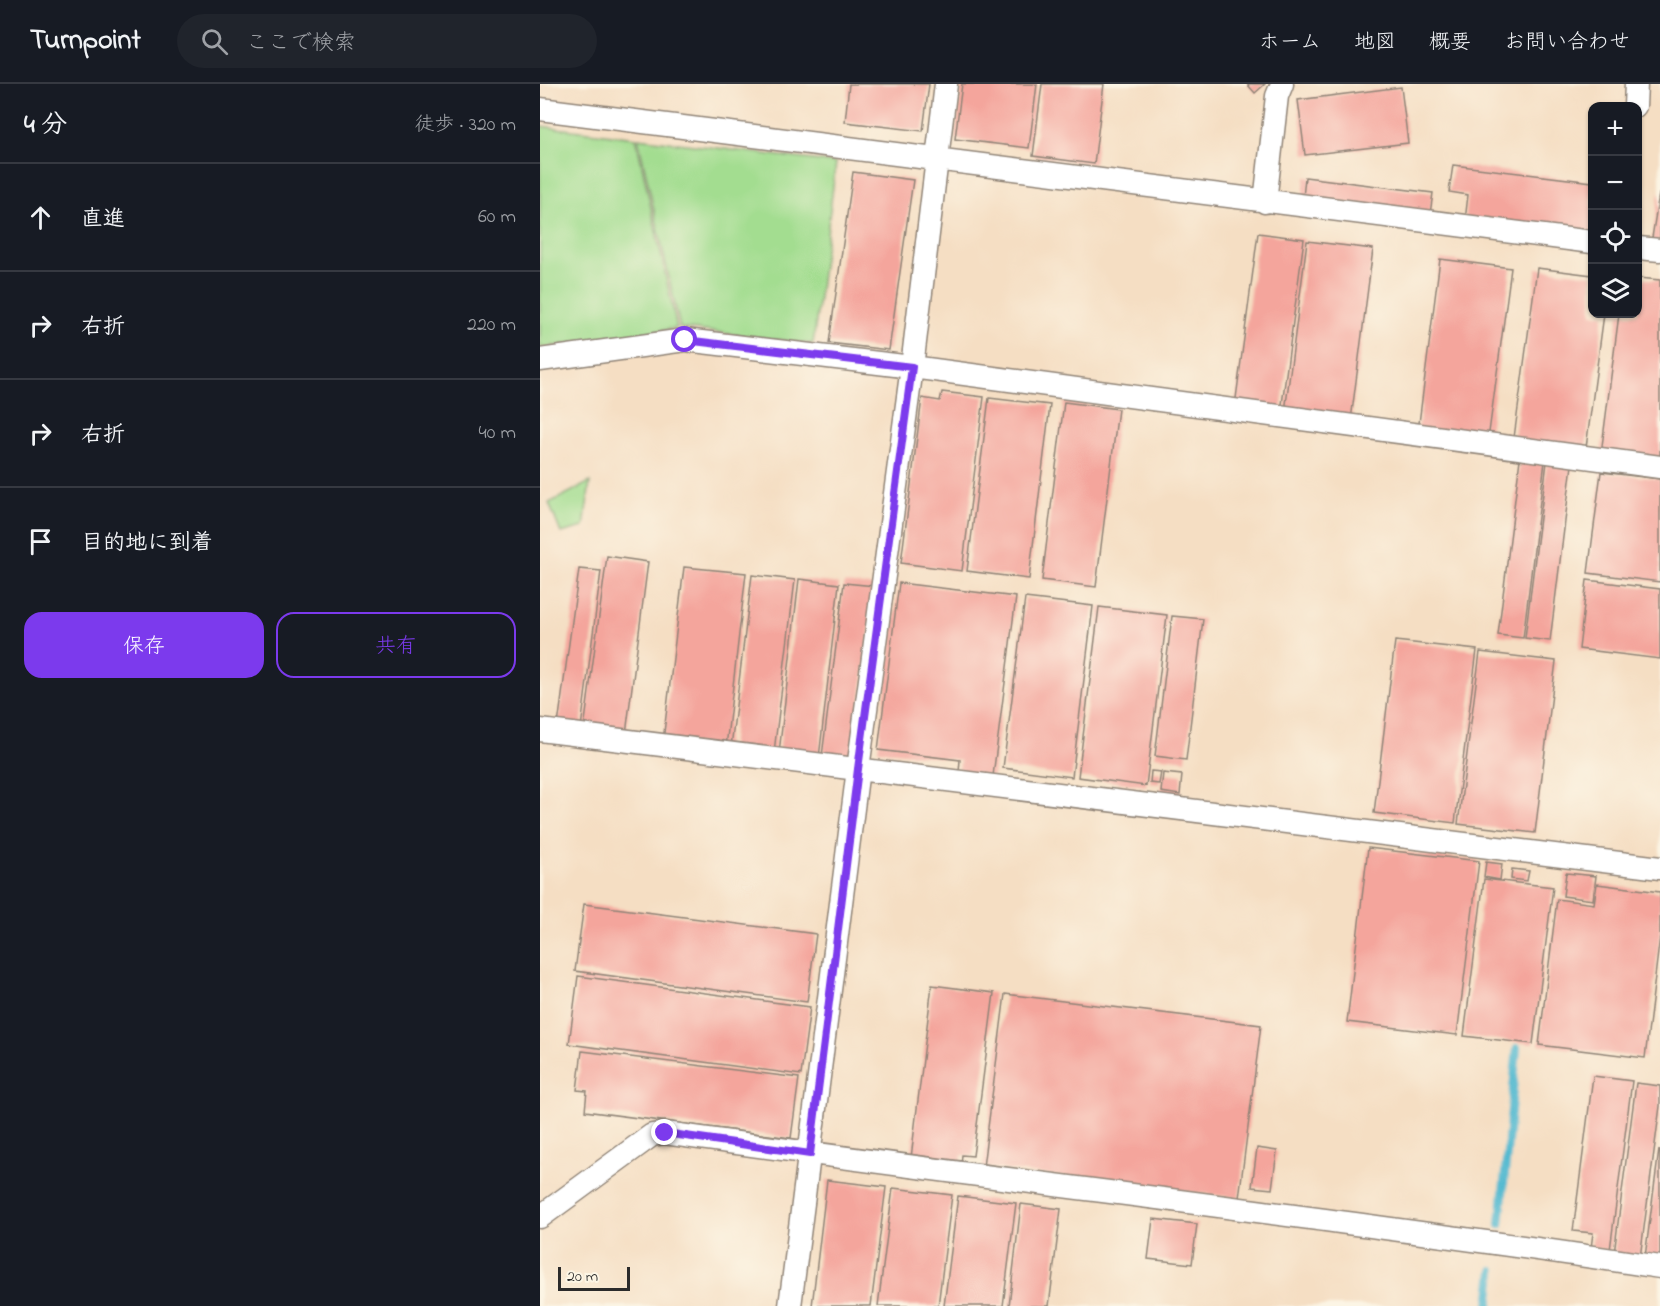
<!DOCTYPE html>
<html lang="ja">
<head>
<meta charset="utf-8">
<style>
  body { margin:0; font-family:"Indie Flower","Klee One",sans-serif; background:#20242c; color:#f1f3f6 }
  .controls { position:absolute; right:18px; top:18px; display:grid; overflow:hidden; border-radius:12px; box-shadow:0 2px 4px #0004 }
  .controls button { width:54px; height:54px; display:grid; place-items:center; padding:0; border:0; border-bottom:2px solid #363941; background:#171b24; color:#f1f3f6; font:30px sans-serif }
  .scale { position:absolute; left:18px; bottom:15px; width:72px; box-sizing:border-box; padding-left:6px; border:3px solid #2b2b2b; border-top:0; font-size:16px; line-height:21px; white-space:nowrap; color:#2b2b2b; -webkit-text-stroke:4px #fcf5e5; paint-order:stroke }
  .stop { position:absolute; width:18px; height:18px; margin:-14px; border:4px solid #7c3aed; border-radius:50%; background:#fff }
  .stop.end { background:#7c3aed; border-color:#fff; box-shadow:0 2px 6px #0008 }
  .list { margin:0; padding:0; list-style:none }
  h2 { display:flex; justify-content:space-between; align-items:center; height:78px; margin:0; padding:0 24px; font-size:26px }
  h2 small { font-size:20px; font-weight:400; color:#9ea1a6 }
  .list li { display:grid; grid-template-columns:39px 1fr auto; gap:18px; align-items:center; box-sizing:border-box; height:108px; padding:0 24px; border-top:2px solid #363941 }
  .list b { display:block; font-size:22px; white-space:nowrap }
  .list em { font-size:20px; font-style:normal; color:#9ea1a6 }
  .actions { display:flex; gap:12px; padding:18px 24px }
  .actions a { flex:1; padding:14px 0; border:2px solid #7c3aed; border-radius:18px; text-align:center; font-size:21px; color:#7c3aed }
  .actions .main { background:#7c3aed; color:#fff }
  .icon { flex:none; width:33px; height:33px; fill:none; stroke:currentColor; stroke-width:2; stroke-linecap:round; stroke-linejoin:round }
  .map { position:relative; flex:none; width:1120px; height:1222px; overflow:hidden }
  header { display:flex; align-items:center; gap:36px; box-sizing:border-box; height:84px; padding:0 30px; background:#171b24; border-bottom:2px solid #363941 }
  header strong { font-size:28px }
  nav { display:flex; gap:33px; margin-inline-start:auto; font-size:21px }
  .search { width:420px; height:54px; background:#20242c; display:flex; align-items:center; gap:15px; box-sizing:border-box; padding:0 21px; border-radius:33px; color:#9ea1a6; font-size:22px }
  main { display:flex }
  aside { flex:1; background:#171b24 }
  .map>svg:first-child { display:block }
  .green { fill:#a3dd90; stroke:#67845e; stroke-width:1.5 }
  .lines { fill:none; stroke-linecap:round; stroke-linejoin:round }
  .stream { stroke:#52b9d0; stroke-width:8 }
  .building { fill:#f4a59c }
  .street-casing { stroke:#908477; stroke-width:25 }
  .street { stroke:#fff; stroke-width:22 }
  .route { stroke:#7c3aed; stroke-width:8 }
</style>
</head>
<body>
<header>
<strong>Turnpoint</strong>
<div class="search"><svg class="icon" aria-label="search" viewBox="0 0 24 24"><circle cx="10" cy="10" r="6"/><path d="M15 15l6 6"/></svg>ここで検索</div>
<nav><a>ホーム</a><a>地図</a><a>概要</a><a>お問い合わせ</a></nav>
</header>
<main>
<aside>
<h2>4 分<small>徒歩 · 320 m</small></h2>
<ul class="list">
<li><svg class="icon" aria-label="ahead" viewBox="0 0 24 24"><path d="M12 20V5M6 11l6-6 6 6"/></svg><div><b>直進</b></div><em>60 m</em></li>
<li><svg class="icon" aria-label="right" viewBox="0 0 24 24"><path d="M7 20v-9h11M14 6l5 5-5 5"/></svg><div><b>右折</b></div><em>220 m</em></li>
<li><svg class="icon" aria-label="right" viewBox="0 0 24 24"><path d="M7 20v-9h11M14 6l5 5-5 5"/></svg><div><b>右折</b></div><em>40 m</em></li>
<li><svg class="icon" aria-label="arrive" viewBox="0 0 24 24"><path d="M6 21V4h12l-3 4 3 4H6"/></svg><div><b>目的地に到着</b></div></li>
</ul>
<div class="actions"><a class="main">保存</a><a>共有</a></div>
</aside>
<div class="map">
<svg width="1120" height="1222" viewBox="0 0 1120 1222">
  <rect width="100%" height="100%" fill="#fcf5e5"/>
  <filter id="ink" filterUnits="userSpaceOnUse"><feTurbulence type="fractalNoise" baseFrequency=".0167" numOctaves="2"/><feDisplacementMap in="SourceGraphic" scale="12" xChannelSelector="R" yChannelSelector="G"/><feConvolveMatrix kernelMatrix="1 2 1 2 8 2 1 2 1" color-interpolation-filters="sRGB"/></filter>
  <filter id="wash" filterUnits="userSpaceOnUse"><feTurbulence type="fractalNoise" baseFrequency=".008" numOctaves="4" result="noise"/><feDisplacementMap in="SourceGraphic" scale="24" xChannelSelector="R" yChannelSelector="G"/><feGaussianBlur stdDeviation="1.35" result="paint"/><feColorMatrix in="noise" values="0 0 0 0 0 0 0 0 0 0 0 0 0 0 0 0 0 1.4 0 .05"/><feComposite in="paint" operator="in"/></filter>
  <g filter="url(#wash)">
    <rect width="100%" height="100%" fill="#f5dec3"/>
    <path class="green" d="M0 42 96 54 137 244 0 264Z
      M98 54 296 79 273 260 140 244Z
      M50 398 44 443 21 449 9 419Z"/>
    <g class="lines">
      <path class="stream" d="M960 1140 977 964
        M949 1222 953 1187"/>
    </g>
    <g id="blocks">
      <path class="building" d="M309 0H389L383 47 305 38Z
        M422 0H497L489 64 415 55Z
        M502 0H564L554 80 493 72Z
        M707 0H725L715 9Z
        M861 3 868 59 765 71 758 16Z
        M913 81 1052 98V153L925 137 928 111 909 108Z
        M313 88 373 96 349 266 289 259Z
        M765 93 893 109 890 130 763 114Z
        M1119 110H1120V162L1111 160Z
        M718 149 764 155 741 328 695 322Z
        M767 157 833 165 811 336 745 328Z
        M900 175 971 184 948 356 878 347Z
        M997 184 1052 191V230H1064L1045 371 973 361Z
        M1098 194 1120 196V377L1061 370 1079 230H1098Z
        M402 308 444 313 422 487 361 479 382 314 400 317Z
        M449 314 510 321 489 495 427 487Z
        M524 318 578 325 556 503 502 496Z
        M980 375 1005 377 983 554 958 551Z
        M1007 378 1032 381 1010 557 985 554Z
        M1061 388 1120 395V498L1048 489Z
        M67 472 108 478 86 650 44 645Z
        M144 483 206 489 186 663 123 657Z
        M39 485 61 487 41 644 18 641Z
        M212 491 255 496 234 668 191 663Z
        M259 495 299 500 279 674 239 669Z
        M1047 496 1120 505V575L1039 565Z
        M304 499 335 502 313 676 282 672Z
        M359 499 476 513 453 692 419 688 420 676 338 666Z
        M485 514 553 522 532 693 463 684Z
        M559 523 627 531 606 702 538 693Z
        M632 532 663 535 646 676 615 672Z
        M855 557 937 566 915 739 834 729Z
        M940 568 1016 577 995 749 918 740Z
        M611 687 621 688 619 700 610 699Z
        M623 689 642 691 640 711 621 708Z
        M828 764 939 777 917 951 807 938Z
        M946 778 962 780 960 796 944 793Z
        M972 785 989 787 987 797 971 795Z
        M1026 789 1056 792 1053 816 1023 812Z
        M944 795 1013 803 993 960 924 952Z
        M1057 800 1120 808V852L1105 974 999 961 1017 815 1054 820Z
        M44 820 276 850 267 918 35 887Z
        M38 892 270 923 261 991 29 960Z
        M392 901 454 909 433 1072 422 1071 421 1080 371 1074Z
        M465 910 721 941 699 1114 443 1083Z
        M42 967 259 994 251 1054 45 1027 47 1007 37 1006Z
        M1053 992 1092 997 1070 1166 1051 1164 1053 1149 1033 1147Z
        M1096 999 1120 1002V1022L1100 1174 1074 1170Z
        M717 1064 737 1067 732 1105 712 1103Z
        M1119 1066H1120V1175L1105 1173Z
        M287 1096 346 1103 331 1222H272Z
        M353 1104 412 1111 398 1222H338Z
        M418 1112 476 1119 463 1222H404Z
        M481 1120 521 1125 509 1222H469Z
        M613 1135 657 1140 652 1180 608 1175Z"/>
    </g>
  </g>
  <g filter="url(#ink)">
    <use href="#blocks" fill-opacity="0" stroke="#908477" stroke-width="1.5"/>
    <g class="lines">
      <defs>
        <path id="street" d="M1095 22 1096 0
          M0 25 1052 158
          M725 118 737 12 742 0
          M1098 164 1120 166
          M0 276 145 256 372 283 1120 383
          M0 646 1120 784
          M0 1133 112 1051 125 1049C456 1096 789 1133 1120 1183
          M250 1222 318 685 372 283 406 0"/>
      </defs>
      <use href="#street" class="street-casing"/>
      <use href="#street" class="street"/>
    </g>
  </g>
  <g class="lines" filter="url(#ink)">
    <path class="route" d="M125 1049 270 1070 318 685 372 283 145 256"/>
  </g>
</svg>
<div class="controls">
<button>+</button>
<button>−</button>
<button><svg class="icon" aria-label="locate" viewBox="0 0 24 24"><circle cx="12" cy="12" r="6"/><path d="M12 2v4M12 18v4M2 12h4M18 12h4"/></svg></button>
<button><svg class="icon" aria-label="layers" viewBox="0 0 24 24"><path d="M12 4l9 5-9 5-9-5zM3 14l9 5 9-5"/></svg></button>
</div>
<div class="scale">20 m</div>
<div class="stop" style="left:145px;top:256px"></div>
<div class="stop end" style="left:125px;top:1049px"></div>
</div>
</main>
</body>
</html>
